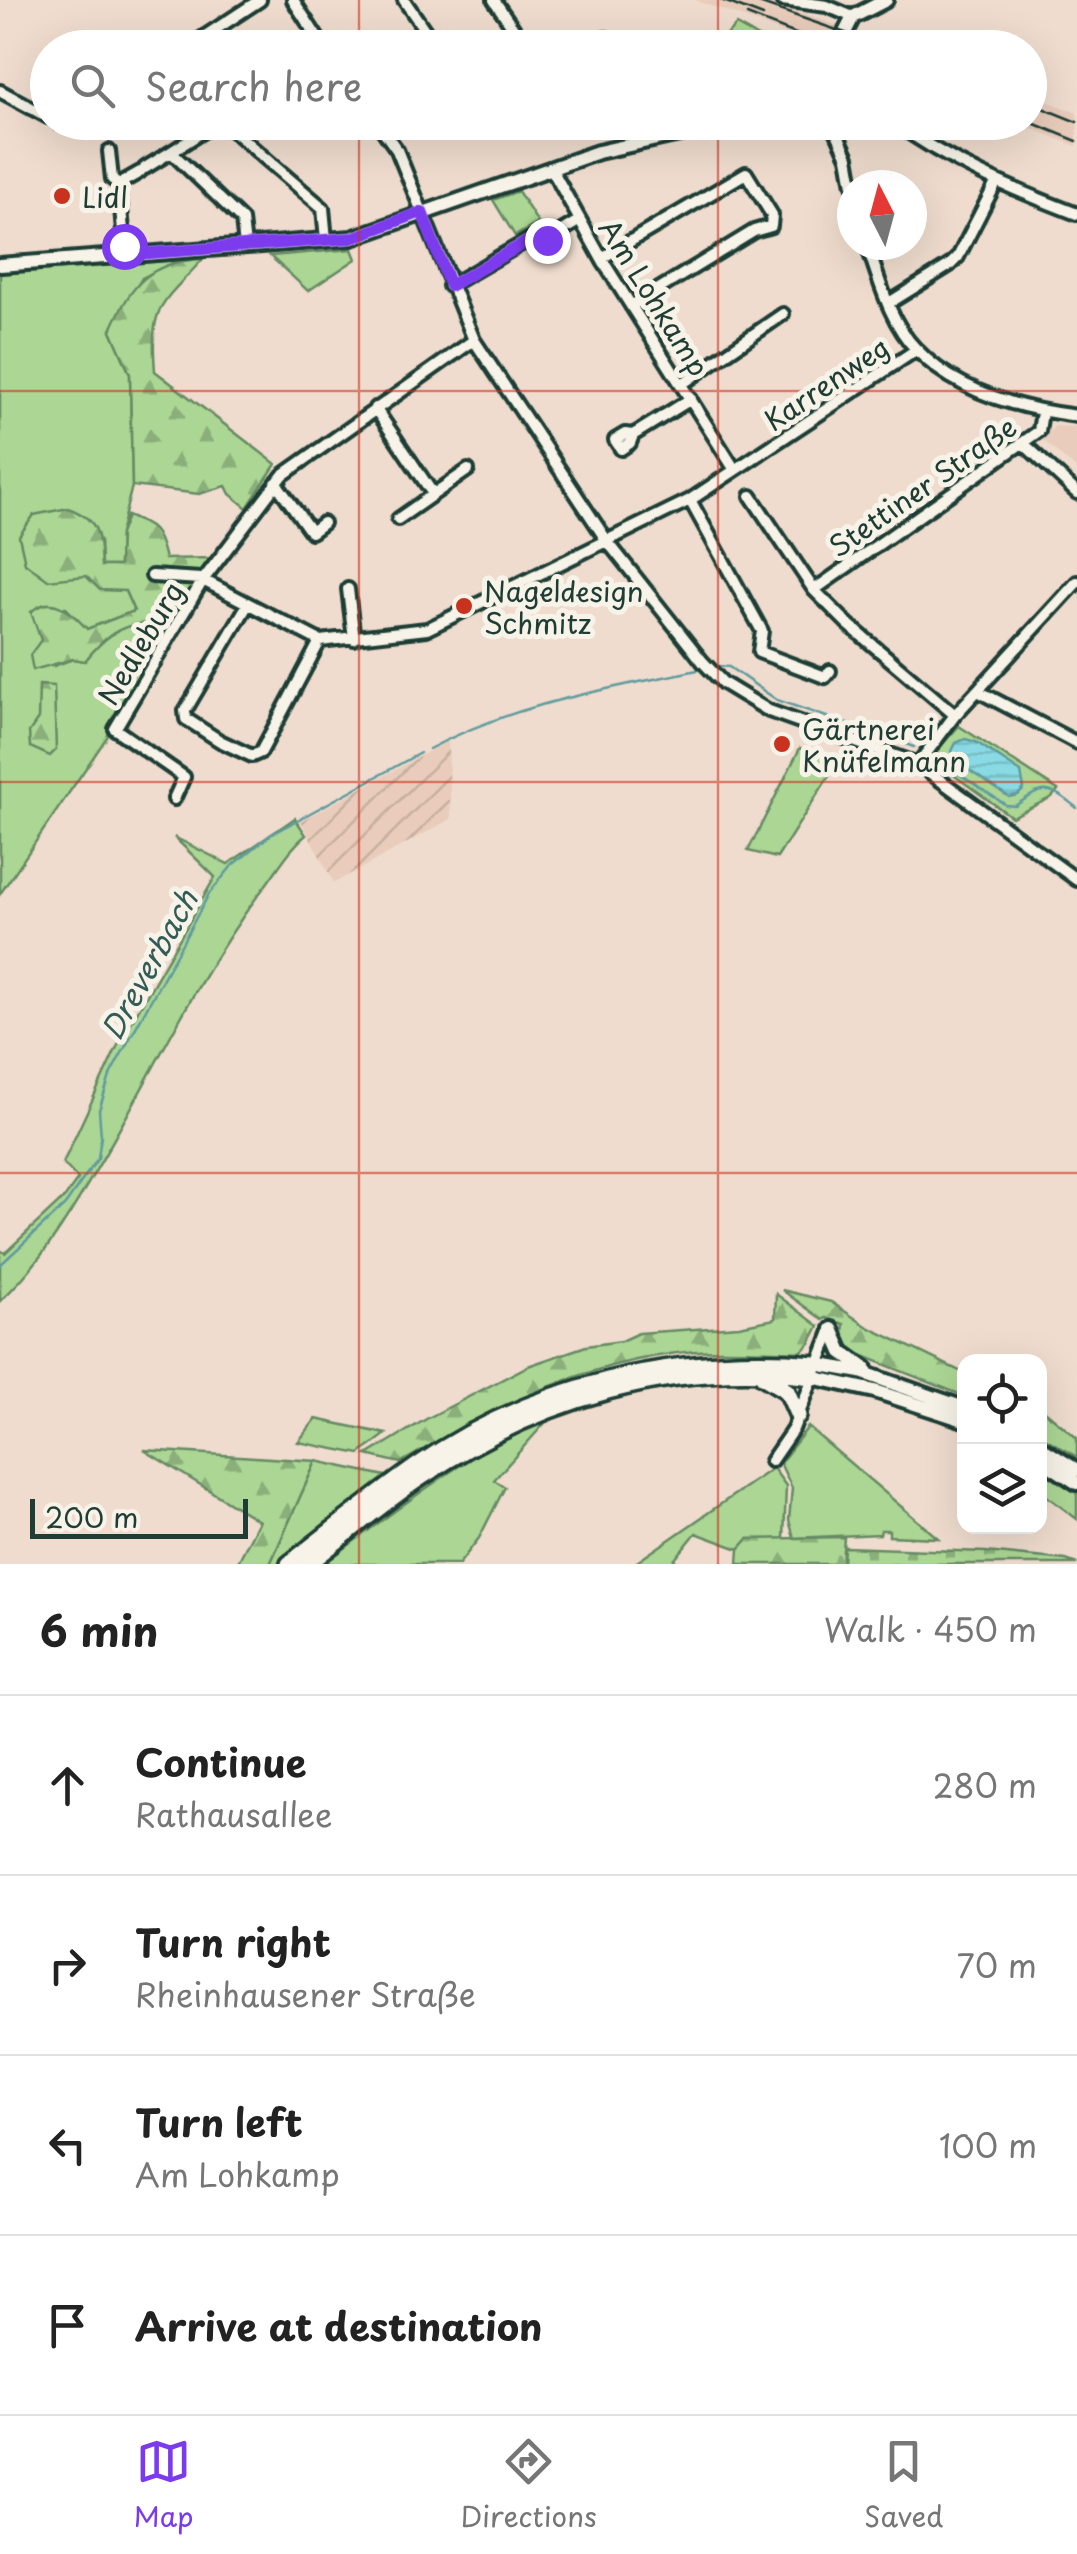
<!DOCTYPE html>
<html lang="en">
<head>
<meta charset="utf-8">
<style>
  body { margin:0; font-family:"Playpen Sans",sans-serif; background:#f2f2f2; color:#222 }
  .controls { position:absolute; right:30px; bottom:30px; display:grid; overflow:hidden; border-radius:20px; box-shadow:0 10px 40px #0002 }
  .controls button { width:90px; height:90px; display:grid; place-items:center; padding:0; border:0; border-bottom:2px solid #e0e0e0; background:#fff; color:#222; font:50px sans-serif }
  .compass { position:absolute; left:837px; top:170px; width:90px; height:90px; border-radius:50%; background:#fff; box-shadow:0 10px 40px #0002; rotate:354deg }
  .scale { position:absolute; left:30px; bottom:25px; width:218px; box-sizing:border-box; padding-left:10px; border:5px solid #1f3d34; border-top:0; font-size:28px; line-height:35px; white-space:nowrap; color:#1f3d34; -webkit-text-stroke:8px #f7f3e8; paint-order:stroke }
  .stop { position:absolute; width:30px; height:30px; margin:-22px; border:8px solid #7c3aed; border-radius:50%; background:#fff }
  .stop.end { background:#7c3aed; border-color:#fff; box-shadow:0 2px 10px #0008 }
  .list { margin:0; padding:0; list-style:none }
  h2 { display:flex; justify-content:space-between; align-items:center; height:130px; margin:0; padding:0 40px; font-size:42px }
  h2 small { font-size:32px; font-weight:400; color:#767676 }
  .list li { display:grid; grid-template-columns:65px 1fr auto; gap:30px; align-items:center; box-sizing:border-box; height:180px; padding:0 40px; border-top:2px solid #e0e0e0 }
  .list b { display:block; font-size:38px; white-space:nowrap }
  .list p { margin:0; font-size:32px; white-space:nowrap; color:#767676 }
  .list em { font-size:32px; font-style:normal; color:#767676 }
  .icon { flex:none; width:55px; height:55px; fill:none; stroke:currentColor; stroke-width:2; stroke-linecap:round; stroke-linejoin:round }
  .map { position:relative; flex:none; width:1077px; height:1564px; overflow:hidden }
  .search { position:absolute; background:#fff; box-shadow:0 10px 40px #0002; left:30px; right:30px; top:30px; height:110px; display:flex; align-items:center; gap:25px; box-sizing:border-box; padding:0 35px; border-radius:55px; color:#767676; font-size:38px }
  .sheet { height:850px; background:#fff }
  nav { display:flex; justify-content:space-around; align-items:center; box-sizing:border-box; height:140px; border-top:2px solid #e0e0e0; background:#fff; font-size:28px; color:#767676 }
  nav a { display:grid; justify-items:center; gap:5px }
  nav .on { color:#7c3aed }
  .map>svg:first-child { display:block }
  .built { fill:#e9ccbb }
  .industrial { fill:url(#industrial-furrows) }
  .green { fill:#acd694; stroke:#668a64; stroke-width:2.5 }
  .forest { fill:url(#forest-firs); stroke:#668a64; stroke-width:2.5 }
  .cemetery { fill:url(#cemetery-stones); stroke:#668a64; stroke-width:2.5 }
  .park { fill:url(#park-tufts); stroke:#668a64; stroke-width:2.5 }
  .water { fill:url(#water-rules); stroke:#5f9b9e; stroke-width:2.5 }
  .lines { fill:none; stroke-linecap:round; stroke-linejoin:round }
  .stream { stroke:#5f9b9e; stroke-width:2.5 }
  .minor-casing { stroke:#1f3d34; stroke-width:18 }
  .major-casing { stroke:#1f3d34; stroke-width:20 }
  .highway-casing { stroke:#1f3d34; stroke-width:22 }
  .minor { stroke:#f7f3e8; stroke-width:10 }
  .major { stroke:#f7f3e8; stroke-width:12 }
  .highway { stroke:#f7f3e8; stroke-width:15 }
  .rail { stroke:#1f3d34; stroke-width:2.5 }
  .route { stroke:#7c3aed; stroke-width:12 }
  .grid { fill:none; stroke:#c8321e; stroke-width:2.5; stroke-opacity:0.55 }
  .poi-dot { fill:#c8321e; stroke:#f7f3e8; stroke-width:4 }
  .labels { text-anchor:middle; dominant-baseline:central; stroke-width:10; stroke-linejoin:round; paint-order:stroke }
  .poi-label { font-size:28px; fill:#1f3d34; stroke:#f7f3e8; text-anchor:start }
  .street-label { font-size:28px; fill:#1f3d34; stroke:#f7f3e8 }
  .water-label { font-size:30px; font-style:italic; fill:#345c57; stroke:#f7f3e8 }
</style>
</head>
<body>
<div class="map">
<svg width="1077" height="1564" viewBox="0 0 1077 1564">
  <defs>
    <pattern id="industrial-furrows" width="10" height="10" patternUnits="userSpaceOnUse" patternTransform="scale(2.5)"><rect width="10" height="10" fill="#e9ccbb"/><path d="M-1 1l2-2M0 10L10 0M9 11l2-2" fill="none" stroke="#c7b0a1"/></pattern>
    <pattern id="forest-firs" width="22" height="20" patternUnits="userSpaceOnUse" patternTransform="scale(2.5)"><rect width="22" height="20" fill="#acd694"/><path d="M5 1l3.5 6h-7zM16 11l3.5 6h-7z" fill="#8baf7a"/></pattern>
    <pattern id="cemetery-stones" width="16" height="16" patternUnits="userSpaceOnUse" patternTransform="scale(2.5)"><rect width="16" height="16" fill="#acd694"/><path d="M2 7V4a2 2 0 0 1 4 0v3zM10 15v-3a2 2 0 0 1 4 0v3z" fill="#8baf7a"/></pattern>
    <pattern id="park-tufts" width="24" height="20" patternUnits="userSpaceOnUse" patternTransform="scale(2.5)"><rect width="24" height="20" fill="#acd694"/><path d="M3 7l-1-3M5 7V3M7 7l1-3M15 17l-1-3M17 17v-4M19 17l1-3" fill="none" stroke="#8baf7a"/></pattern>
    <pattern id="water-rules" width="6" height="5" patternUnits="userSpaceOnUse" patternTransform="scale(2.5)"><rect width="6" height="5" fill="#89dae4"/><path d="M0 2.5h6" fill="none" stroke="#76bcc4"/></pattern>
  </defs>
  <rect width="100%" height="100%" fill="#efdcce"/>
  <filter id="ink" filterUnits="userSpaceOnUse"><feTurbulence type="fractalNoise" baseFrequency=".01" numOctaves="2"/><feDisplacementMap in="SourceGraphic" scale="20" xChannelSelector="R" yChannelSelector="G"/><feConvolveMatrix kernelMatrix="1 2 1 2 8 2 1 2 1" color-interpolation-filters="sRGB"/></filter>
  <g filter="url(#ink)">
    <path class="built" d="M695 0H761L903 47H823Z
      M1030 94 1077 113V146L1017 123 1030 122Z
      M1055 426 1077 427V470L1042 439Z"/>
    <path class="industrial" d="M448 741 451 819 334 883 301 821Z"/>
    <path class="green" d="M518 191 538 223 515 236 493 200Z
      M352 249 356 259 308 291 270 256Z
      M178 260 142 278 111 330 130 374 132 486 120 534 119 566H101L100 540 86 576 125 591 134 611 87 629 65 607 38 630 54 666 73 659 85 661C113 624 129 623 174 621L131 689 107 737 0 894V274Z
      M959 726 1058 790 1052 797 1012 817 930 758Z
      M800 748 838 762 777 858 748 851Z
      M295 818 306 835C287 851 275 874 259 894 198 976 154 1070 103 1158 74 1208 43 1262 0 1301V1250L5 1253 65 1197 78 1179 63 1163 117 1047 215 877 174 837 228 864Z
      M542 1417 544 1424 494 1480 505 1487 479 1538 459 1564H324C396 1509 462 1459 542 1417Z
      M316 1419 386 1434 360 1454 298 1442Z
      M808 1427 938 1538 889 1536V1530H881L880 1534 794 1538 789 1520 792 1488 780 1463Z
      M316 1461 390 1477 277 1564H270Z
      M1040 1466 1077 1490V1519L1040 1491Z
      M773 1468 786 1486 784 1539H748L739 1549 696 1533 671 1564H634Z"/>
    <path class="forest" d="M203 259C160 306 150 304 155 371L276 464 247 508 230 494 226 486 199 494 132 486 130 374 111 330C130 285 150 261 203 259Z
      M68 508C100 520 99 534 101 566H119L120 534 127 516C154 527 158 529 165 559L212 558 174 621C129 623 113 625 85 661L73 659 33 670 30 655 41 640 31 612C52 592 72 613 87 629L134 611 125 591 100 590 86 576 48 580 25 563 19 536 34 515Z
      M39 685 54 686 56 750 50 756 30 747 29 732 38 719Z
      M782 1290 831 1302 868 1327 964 1373V1396L853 1352 842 1341 844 1324 826 1318 823 1320Z
      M776 1294 819 1326 810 1343 801 1352C757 1351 713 1347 670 1354 565 1369 490 1412 400 1463L367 1455 428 1418 528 1366 586 1346 621 1341 638 1333 739 1326 775 1319Z
      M1040 1407 1077 1438V1457L1040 1435Z
      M144 1450 316 1461 270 1564H237L259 1521Z
      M844 1537 842 1564H738L739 1549 748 1539Z"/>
    <path class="cemetery" d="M844 1547 986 1552 1066 1560 1077 1564H843Z"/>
    <path class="park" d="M736 25 763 40 758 47 717 46Z"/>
    <path class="water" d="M965 739 976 742 1021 772 1024 789 1018 795 1009 797 955 761 952 751 956 743Z"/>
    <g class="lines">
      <path class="stream" d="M719 666 729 667 777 700 914 747
        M429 749C512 704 607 689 698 670
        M933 757 1006 805 1015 806C1044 785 1050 786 1077 808
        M0 1265 65 1205 98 1158 101 1136 99 1110 111 1073 209 894 231 867 270 835 420 753"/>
      <defs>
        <path id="minor" d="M293 0 324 48
          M404 0 437 48
          M494 0 527 48
          M782 0 827 6 853 17
          M187 48 260 0
          M552 48 606 38 618 48
          M0 91 48 117
          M57 122H76
          M377 122 397 150 474 340 607 541 703 662 723 683 769 711 918 764 1077 880
          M832 122 848 157 853 185
          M894 122C951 164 1012 189 1077 214
          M109 151 112 179 119 184
          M145 168 171 152
          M551 168 604 263 735 470
          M867 245C879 279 890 323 916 349 956 392 1022 409 1077 416
          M245 246 242 220 171 152 216 123H224L323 208 326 240
          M125 255 119 184 140 172
          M602 258 746 173 772 215 771 226 754 231 631 306
          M449 286 530 239 547 240 580 220
          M889 303 950 265 958 257 996 183
          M682 384 783 314
          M375 408 433 494
          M633 435 630 443 621 449 615 440 625 434 633 435 691 399
          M1023 443 1077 493
          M276 483 311 532 323 523
          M751 496 814 590 848 624 955 715
          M690 500 762 631 759 652 825 677 830 671
          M398 519 468 470
          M152 576 201 579 320 641 427 629 690 500 916 350
          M348 589 354 639
          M814 590 1039 431 1042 412
          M248 604 185 711 186 719 220 741 252 756 261 752 320 641
          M978 691 1077 743
          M918 764 955 715 1077 582
          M174 799 184 777 115 729 203 580 283 475 474 340
          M771 1461 793 1429 832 1329"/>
        <path id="major" d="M837 48 853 17 886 0
          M0 265 352 238 598 152 734 122
          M832 1329 842 1352 866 1369
          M816 1364 861 1372 964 1408
          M812 1377 875 1391 964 1420
          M1040 1447 1077 1470
          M1040 1459 1077 1483"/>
        <path id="highway" d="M762 1376 787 1391 798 1416
          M289 1564C331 1531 373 1497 417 1466 533 1385 676 1352 816 1364
          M308 1564C346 1535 383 1502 423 1476 537 1400 674 1358 812 1377"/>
      </defs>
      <use href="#minor" class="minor-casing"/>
      <use href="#major" class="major-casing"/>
      <use href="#highway" class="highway-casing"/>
      <use href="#minor" class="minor"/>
      <use href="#major" class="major"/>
      <use href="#highway" class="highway"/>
      <path class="rail" d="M721 0 763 16
        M750 0 889 48
        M747 15 832 48
        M1030 103 1077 122
        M1030 122 1077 141"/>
    </g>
  </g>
  <g class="lines" filter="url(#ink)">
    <path class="route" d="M124 246V255L352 238 422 212 450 286 530 240H547"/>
  </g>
  <path class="grid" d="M359 0V48M718 0V48M359 122V1564M718 122V1564M0 391H1077M0 782H1077M0 1173H1077"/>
  <g class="poi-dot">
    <circle cx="62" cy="196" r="10"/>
    <circle cx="464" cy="606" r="10"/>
    <circle cx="782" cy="744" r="10"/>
  </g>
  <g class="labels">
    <g class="poi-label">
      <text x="82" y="196">Lidl</text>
      <text x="484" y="590">Nageldesign<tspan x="484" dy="32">Schmitz</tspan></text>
      <text x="802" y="728">Gärtnerei<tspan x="802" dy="32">Knüfelmann</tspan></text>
    </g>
    <g class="street-label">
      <text transform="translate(655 297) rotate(58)">Am Lohkamp</text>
      <text transform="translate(826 383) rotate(-34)">Karrenweg</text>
      <text transform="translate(922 486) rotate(-35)">Stettiner Straße</text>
      <text transform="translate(140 643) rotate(-59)">Nedleburg</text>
    </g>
    <g class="water-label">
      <text transform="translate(148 964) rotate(-61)">Dreverbach</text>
    </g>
  </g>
</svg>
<div class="controls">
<button><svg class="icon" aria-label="locate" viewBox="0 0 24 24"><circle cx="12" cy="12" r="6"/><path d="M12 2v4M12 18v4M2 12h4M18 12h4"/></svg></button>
<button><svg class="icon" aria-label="layers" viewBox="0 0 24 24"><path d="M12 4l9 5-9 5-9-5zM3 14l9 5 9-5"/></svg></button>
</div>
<svg class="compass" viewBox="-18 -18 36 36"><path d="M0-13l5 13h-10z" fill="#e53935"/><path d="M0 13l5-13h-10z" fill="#767676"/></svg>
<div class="scale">200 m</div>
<div class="stop" style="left:124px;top:246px"></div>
<div class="stop end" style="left:547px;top:240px"></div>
<div class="search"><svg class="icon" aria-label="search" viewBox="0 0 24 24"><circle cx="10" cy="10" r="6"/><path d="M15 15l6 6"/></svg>Search here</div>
</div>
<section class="sheet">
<h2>6 min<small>Walk · 450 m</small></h2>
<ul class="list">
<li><svg class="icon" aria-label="ahead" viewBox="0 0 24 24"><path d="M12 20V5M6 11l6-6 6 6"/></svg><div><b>Continue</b><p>Rathausallee</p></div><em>280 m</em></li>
<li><svg class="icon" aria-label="right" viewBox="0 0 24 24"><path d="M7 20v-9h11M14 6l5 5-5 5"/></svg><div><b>Turn right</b><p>Rheinhausener Straße</p></div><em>70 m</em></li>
<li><svg class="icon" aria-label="left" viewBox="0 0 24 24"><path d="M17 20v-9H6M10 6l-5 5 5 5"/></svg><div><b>Turn left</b><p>Am Lohkamp</p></div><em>100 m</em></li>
<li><svg class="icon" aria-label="arrive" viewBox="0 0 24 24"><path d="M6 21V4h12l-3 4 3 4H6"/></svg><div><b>Arrive at destination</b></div></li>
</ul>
</section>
<nav>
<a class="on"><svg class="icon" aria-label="map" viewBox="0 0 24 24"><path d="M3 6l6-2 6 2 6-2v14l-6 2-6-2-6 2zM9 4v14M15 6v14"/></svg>Map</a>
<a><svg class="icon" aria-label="directions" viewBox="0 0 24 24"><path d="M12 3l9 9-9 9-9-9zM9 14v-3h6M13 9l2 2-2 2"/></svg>Directions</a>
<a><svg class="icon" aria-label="saved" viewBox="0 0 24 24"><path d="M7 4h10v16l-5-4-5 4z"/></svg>Saved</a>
</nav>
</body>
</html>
